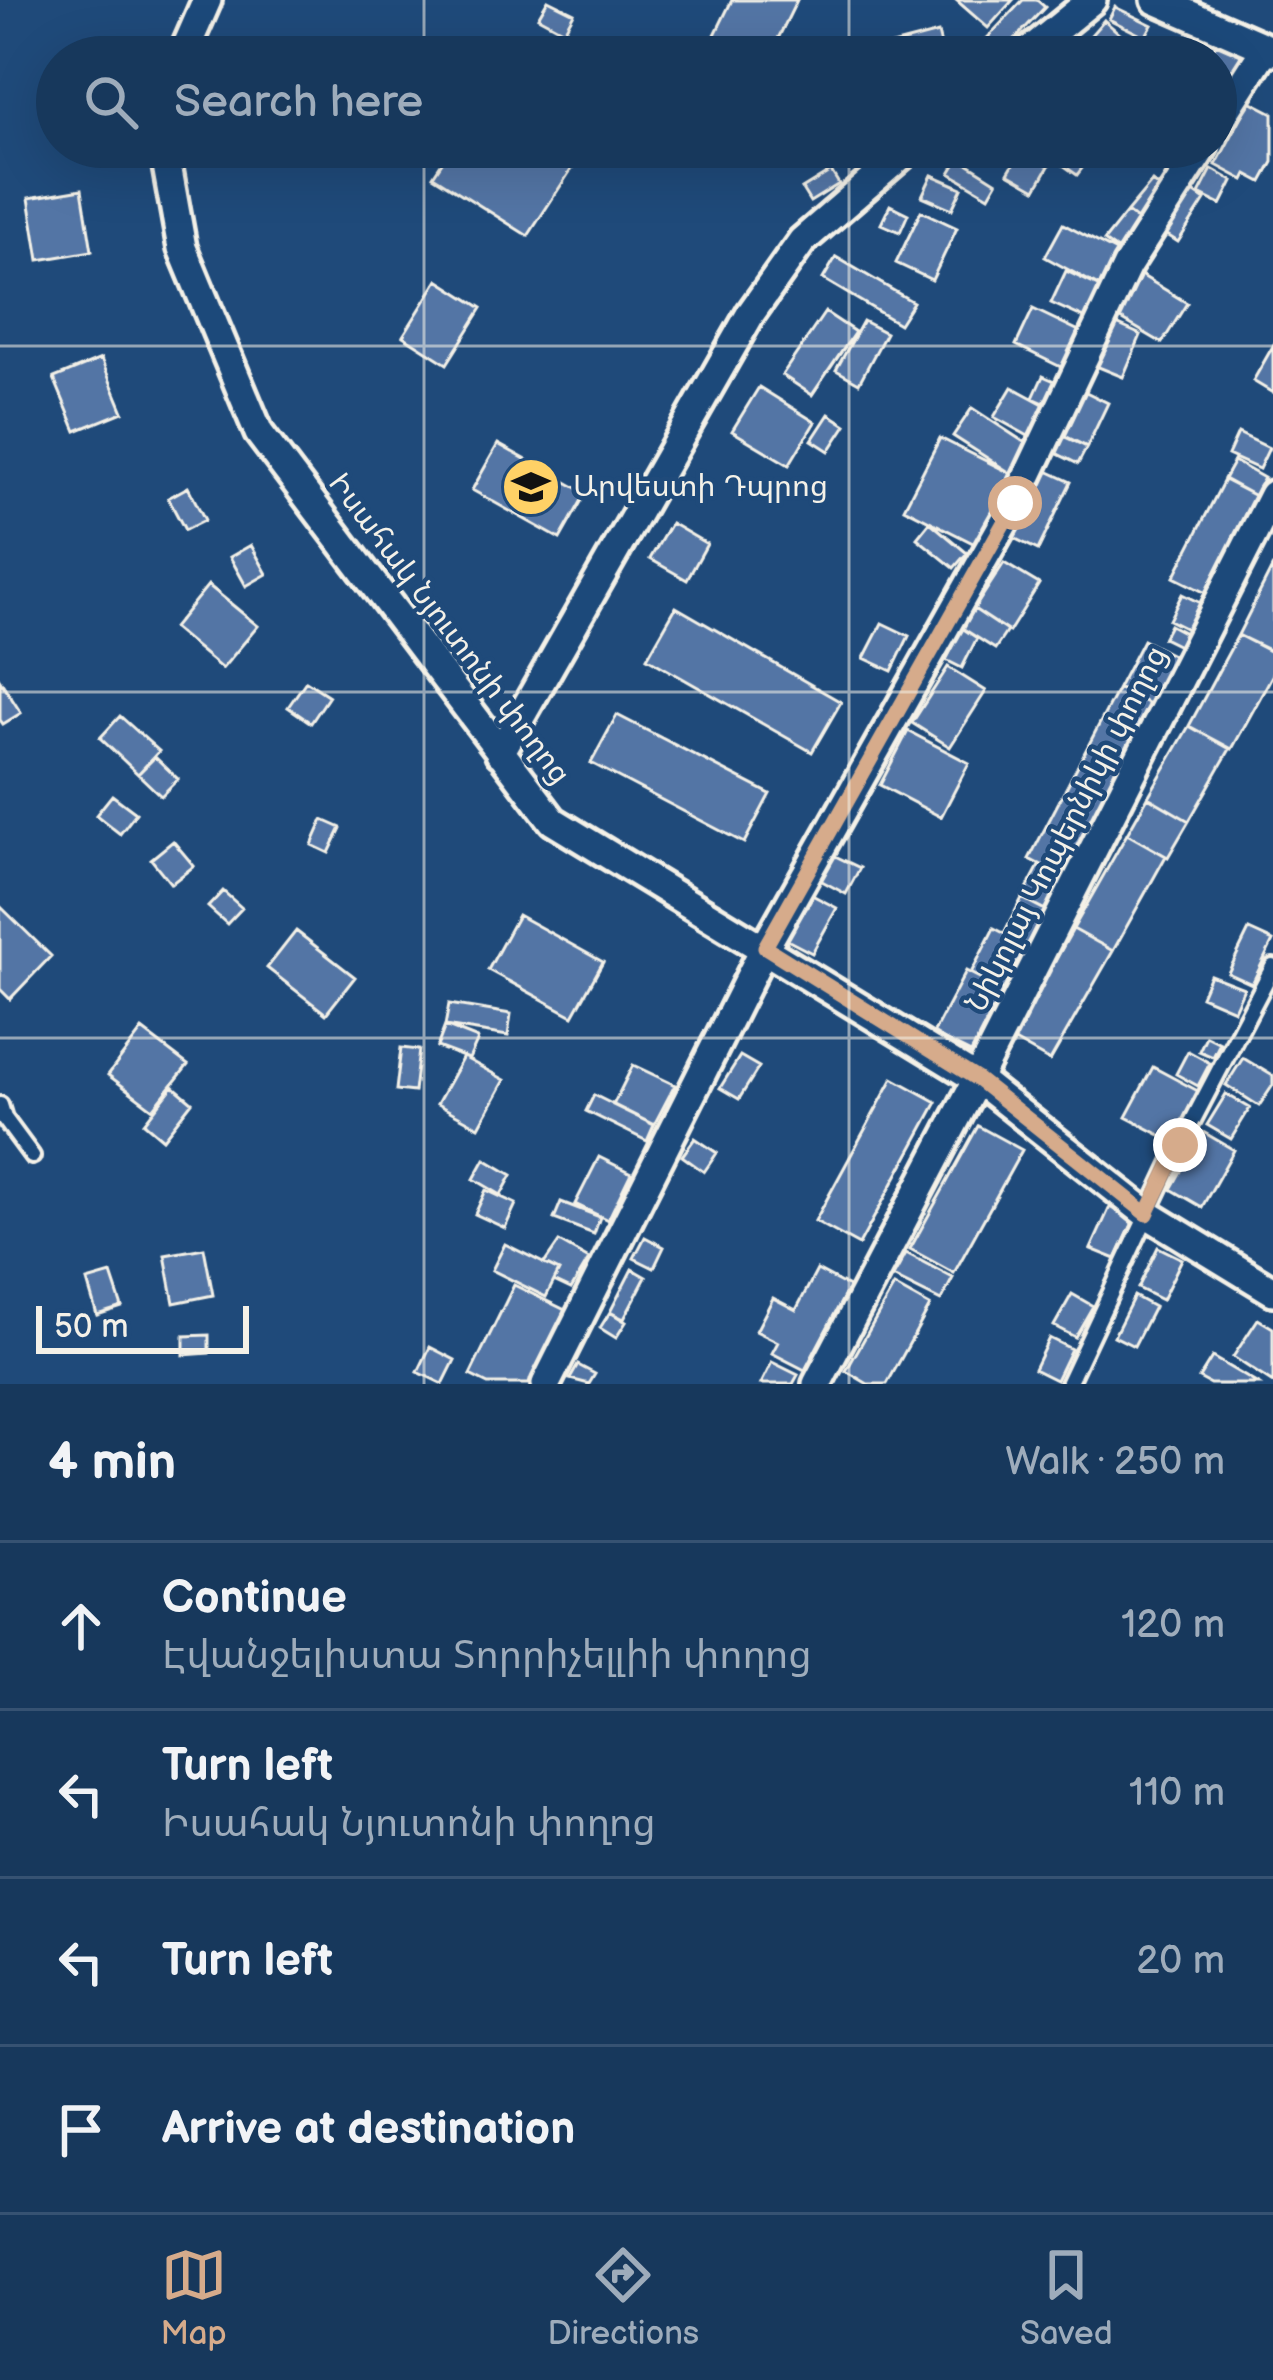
<!DOCTYPE html>
<html lang="en">
<head>
<meta charset="utf-8">
<style>
  body { margin:0; font-family:"Balsamiq Sans","Noto Sans Armenian",sans-serif; background:#203f62; color:#f1f3f6 }
  .scale { position:absolute; left:36px; bottom:30px; width:213px; box-sizing:border-box; padding-left:12px; border:6px solid #f4f1e8; border-top:0; font-size:33px; line-height:42px; white-space:nowrap; color:#f4f1e8; -webkit-text-stroke:9px #1f4a7a; paint-order:stroke }
  .stop { position:absolute; width:36px; height:36px; margin:-27px; border:9px solid #d6ab8b; border-radius:50%; background:#fff }
  .stop.end { background:#d6ab8b; border-color:#fff; box-shadow:0 3px 12px #0008 }
  .list { margin:0; padding:0; list-style:none }
  h2 { display:flex; justify-content:space-between; align-items:center; height:156px; margin:0; padding:0 48px; font-size:51px }
  h2 small { font-size:39px; font-weight:400; color:#9eacbb }
  .list li { display:grid; grid-template-columns:78px 1fr auto; gap:36px; align-items:center; box-sizing:border-box; height:168px; padding:0 48px; border-top:3px solid #365272 }
  .list b { display:block; font-size:45px; white-space:nowrap }
  .list p { margin:0; font-size:39px; white-space:nowrap; color:#9eacbb }
  .list em { font-size:39px; font-style:normal; color:#9eacbb }
  .icon { flex:none; width:66px; height:66px; fill:none; stroke:currentColor; stroke-width:2; stroke-linecap:round; stroke-linejoin:round }
  .map { position:relative; flex:none; width:1273px; height:1384px; overflow:hidden }
  .search { position:absolute; background:#17385c; box-shadow:0 12px 48px #0002; left:36px; right:36px; top:36px; height:132px; display:flex; align-items:center; gap:30px; box-sizing:border-box; padding:0 42px; border-radius:66px; color:#9eacbb; font-size:45px }
  .sheet { height:828px; background:#17385c }
  nav { display:flex; justify-content:space-around; align-items:center; box-sizing:border-box; height:168px; border-top:3px solid #365272; background:#17385c; font-size:33px; color:#9eacbb }
  nav a { display:grid; justify-items:center; gap:6px }
  nav .on { color:#d6ab8b }
  .map>svg:first-child { display:block }
  .building { fill:#5275a5; stroke:#f4f1e8; stroke-width:3 }
  .lines { fill:none; stroke-linecap:round; stroke-linejoin:round }
  .lane-casing { stroke:#f4f1e8; stroke-width:22 }
  .street-casing { stroke:#f4f1e8; stroke-width:36 }
  .lane { stroke:#1f4a7a; stroke-width:14 }
  .street { stroke:#1f4a7a; stroke-width:27 }
  .route { stroke:#d6ab8b; stroke-width:15 }
  .grid { fill:none; stroke:#f4f1e8; stroke-width:3; stroke-opacity:0.55 }
  .labels { text-anchor:middle; dominant-baseline:central; stroke-width:9; stroke-linejoin:round; paint-order:stroke }
  .poi-label { font-size:30px; fill:#f4f1e8; stroke:#1f4a7a; text-anchor:start }
  .street-label { font-size:30px; fill:#f4f1e8; stroke:#1f4a7a }
</style>
</head>
<body>
<div class="map">
<svg width="1273" height="1384" viewBox="0 0 1273 1384">
  <rect width="100%" height="100%" fill="#1f4a7a"/>
  <filter id="ink" filterUnits="userSpaceOnUse"><feTurbulence type="fractalNoise" baseFrequency=".00833" numOctaves="2"/><feDisplacementMap in="SourceGraphic" scale="24" xChannelSelector="R" yChannelSelector="G"/><feConvolveMatrix kernelMatrix="1 2 1 2 8 2 1 2 1" color-interpolation-filters="sRGB"/></filter>
  <g filter="url(#ink)">
    <path class="building" d="M548 0 574 13 564 31 538 17Z
      M732 0H797L769 57H704Z
      M956 0H1013L988 28Z
      M1023 0H1037L1045 7 998 57H988L978 48Z
      M1115 7 1152 25 1145 37 1109 19Z
      M1104 20 1122 36 1108 52 1090 36Z
      M938 33 944 57H858V54Z
      M1217 41 1244 53 1224 100 1216 97V57H1210Z
      M1250 101 1273 113V162L1262 182 1247 174 1244 180 1216 165Z
      M452 147H586L528 236 433 176Z
      M1072 147H1080L1092 155 1077 175 1060 163Z
      M1165 147H1189L1177 164 1161 153Z
      M1021 151 1049 166 1036 189 1008 173Z
      M959 158 997 182 989 196 950 173Z
      M1212 169 1233 181 1221 205 1199 194Z
      M831 171 839 184 810 202 802 189Z
      M932 175 962 188 952 209 922 196Z
      M1152 182 1167 194 1143 225 1127 212Z
      M82 189 92 251 39 260 29 198Z
      M1189 189 1205 200 1178 242 1161 231Z
      M890 205 908 214 900 232 881 224Z
      M921 211 957 228 932 280 896 263Z
      M1127 212 1143 225 1121 253 1104 241Z
      M1063 224 1122 255 1104 289 1045 257Z
      M836 257 913 302 899 324 823 279Z
      M1066 271 1104 289 1089 320 1051 303Z
      M1136 272 1187 303 1162 343 1111 313Z
      M438 280 482 308 447 364 403 336Z
      M1033 309 1081 332 1063 368 1016 345Z
      M825 312 855 332 812 395 782 375Z
      M863 321 886 333 859 383 836 370Z
      M1110 321 1141 335 1123 377 1091 364Z
      M1273 346V393L1253 381Z
      M101 359 123 412 76 431 54 378Z
      M1043 376 1059 383 1049 405 1033 398Z
      M759 387 815 422 789 465 732 431Z
      M1012 387 1049 407 1032 438 994 417Z
      M1084 391 1108 403 1087 447 1063 436Z
      M972 408 1030 446 1012 474 953 436Z
      M829 414 846 425 829 451 812 440Z
      M1238 433 1269 448 1259 469 1228 455Z
      M1063 435 1087 447 1078 464 1054 452Z
      M940 438 1012 474 975 544 904 508Z
      M498 444 586 493 560 539 472 490Z
      M1234 461 1264 478 1255 496 1224 479Z
      M1045 470 1071 482 1038 550 1012 537Z
      M1224 480 1257 497 1208 594 1174 577Z
      M188 487 205 520 185 530 168 498Z
      M930 522 967 553 954 568 917 538Z
      M671 523 707 544 687 580 650 559Z
      M251 545 267 574 246 586 230 557Z
      M1004 563 1039 584 1009 632 974 609Z
      M1273 566V647L1271 651 1238 635Z
      M208 585 258 626 222 669 173 628Z
      M1182 594 1202 604 1189 630 1169 620Z
      M676 607 841 702 812 752 647 658Z
      M974 609 1007 631 995 649 962 628Z
      M882 623 909 636 892 671 864 658Z
      M1170 625 1189 635 1183 648 1163 638Z
      M962 628 977 638 962 668 946 660Z
      M1238 635 1273 653V674L1232 749 1189 726Z
      M1143 640 1176 657 1151 705 1118 688Z
      M948 667 986 691 950 747 912 723Z
      M0 680 21 713 3 724 0 720Z
      M306 681 329 696 311 723 288 707Z
      M1118 688 1151 705 1121 763 1088 746Z
      M617 715 770 794 744 843 591 763Z
      M120 716 159 751 138 774 100 738Z
      M1189 726 1230 749 1189 821 1148 797Z
      M908 731 969 763 941 817 880 785Z
      M1088 746 1121 763 1062 876 1029 859Z
      M155 757 178 779 161 796 138 774Z
      M112 795 136 813 120 834 96 815Z
      M1148 797 1189 821 1168 857 1127 834Z
      M323 820 341 828 329 853 312 845Z
      M1127 834 1166 856 1113 951 1073 929Z
      M173 841 194 866 171 884 151 859Z
      M833 855 860 868 846 894 820 880Z
      M1040 864 1062 876 1045 910 1022 898Z
      M223 891 242 908 227 924 208 907Z
      M812 895 837 908 812 953 787 940Z
      M1022 898 1045 910 1027 945 1004 933Z
      M0 906 51 956 10 999 0 989Z
      M518 915 603 962 573 1016 488 970Z
      M994 928 1027 945 1003 990 971 973Z
      M1073 929 1113 951 1050 1061 1011 1039Z
      M1249 930 1273 941 1252 984 1228 973Z
      M296 931 355 977 326 1014 267 968Z
      M966 971 1003 990 971 1053 933 1034Z
      M1210 975 1244 988 1234 1010 1201 996Z
      M449 1004 511 1014 508 1036 445 1026Z
      M445 1026 478 1039 469 1059 437 1047Z
      M142 1030 188 1065 153 1109 108 1075Z
      M1206 1036 1220 1043 1213 1057 1199 1051Z
      M401 1048 419 1050 414 1092 396 1090Z
      M1188 1051 1210 1063 1198 1086 1176 1074Z
      M740 1056 759 1067 739 1099 720 1088Z
      M463 1057 505 1080 479 1127 437 1104Z
      M1243 1058 1273 1076V1085L1259 1106 1226 1085Z
      M633 1065 675 1085 654 1125 613 1105Z
      M1153 1067 1198 1091 1172 1141 1126 1117Z
      M893 1078 937 1102 859 1245 815 1221Z
      M173 1086 192 1102 163 1139 144 1123Z
      M1226 1094 1250 1108 1231 1139 1207 1125Z
      M594 1095 654 1125 647 1141 586 1111Z
      M978 1126 1022 1150 954 1273 910 1249Z
      M1203 1132 1234 1150 1202 1207 1171 1189Z
      M695 1138 717 1153 704 1172 682 1156Z
      M599 1157 631 1173 608 1220 575 1204Z
      M485 1159 512 1175 501 1195 474 1179Z
      M486 1190 516 1204 505 1228 475 1214Z
      M561 1202 600 1217 594 1234 554 1219Z
      M1110 1207 1135 1218 1116 1259 1091 1249Z
      M645 1237 664 1247 654 1268 634 1258Z
      M559 1242 589 1259 571 1289 554 1281 559 1271 544 1264Z
      M505 1244 559 1271 546 1297 492 1270Z
      M1158 1247 1182 1259 1162 1300 1138 1288Z
      M204 1248 213 1295 174 1303 165 1255Z
      M906 1253 953 1278 941 1301 893 1277Z
      M632 1269 646 1277 624 1319 610 1312Z
      M817 1270 849 1287 805 1370 772 1353 778 1342 756 1331 773 1298 796 1310Z
      M111 1274 122 1307 97 1315 87 1281Z
      M514 1285 565 1310 529 1384H488L470 1375Z
      M894 1286 930 1306 887 1384H868L846 1371Z
      M1072 1294 1093 1306 1075 1337 1054 1326Z
      M1134 1296 1154 1307 1134 1346 1114 1336Z
      M610 1312 626 1322 616 1338 600 1328Z
      M1258 1319 1273 1328V1383L1233 1357Z
      M209 1335V1353L184 1355V1336Z
      M1049 1338 1071 1349 1056 1380 1034 1369Z
      M430 1347 455 1360 443 1384 418 1372Z
      M1212 1357 1258 1384H1210L1199 1378Z
      M772 1362 798 1375 793 1384H761Z
      M578 1365 595 1374 589 1384 570 1379Z"/>
    <g class="lines">
      <defs>
        <path id="lane" d="M0 1105 4 1118 32 1156
          M1068 1384 1180 1145 1273 967"/>
        <path id="street" d="M1156 0 1273 51
          M182 57 207 0
          M1022 57 1092 0
          M1216 126 1265 49
          M169 147 167 165 182 248 259 433 553 821 977 1079 1147 1214 1273 1291
          M500 753 751 313 802 241 911 147
          M546 1384 765 947 1015 503 1127 266 1203 147
          M817 1384 977 1079 1273 495"/>
      </defs>
      <use href="#lane" class="lane-casing"/>
      <use href="#street" class="street-casing"/>
      <use href="#lane" class="lane"/>
      <use href="#street" class="street"/>
    </g>
  </g>
  <g class="lines" filter="url(#ink)">
    <path class="route" d="M1015 503 765 947 977 1079 1147 1214 1180 1145"/>
  </g>
  <path class="grid" d="M424 0V57M849 0V57M424 147V1384M849 147V1384M0 346H1273M0 692H1273M0 1038H1273"/>
  <defs>
    <symbol id="university-disc" viewBox="-11 -11 22 22"><circle r="9.5" fill="#ffd166" stroke="#1f4a7a"/><path d="M0-5L7-2L0 1L-7-2ZM-4 1L0 2.5L4 1V4Q0 6-4 4Z" fill="#111"/></symbol>
  </defs>
  <g fill-rule="evenodd">
    <use href="#university-disc" x="498" y="454" width="66" height="66"/>
  </g>
  <g class="labels">
    <g class="poi-label">
      <text x="573" y="487">Արվեստի Դպրոց</text>
    </g>
    <g class="street-label">
      <text transform="translate(449 629) rotate(53)">Իսահակ Նյուտոնի փողոց</text>
      <text transform="translate(1067 829) rotate(-63)">Նիկոլայ Կոպերնիկի փողոց</text>
    </g>
  </g>
</svg>
<div class="scale">50 m</div>
<div class="stop" style="left:1015px;top:503px"></div>
<div class="stop end" style="left:1180px;top:1145px"></div>
<div class="search"><svg class="icon" aria-label="search" viewBox="0 0 24 24"><circle cx="10" cy="10" r="6"/><path d="M15 15l6 6"/></svg>Search here</div>
</div>
<section class="sheet">
<h2>4 min<small>Walk · 250 m</small></h2>
<ul class="list">
<li><svg class="icon" aria-label="ahead" viewBox="0 0 24 24"><path d="M12 20V5M6 11l6-6 6 6"/></svg><div><b>Continue</b><p>Էվանջելիստա Տորրիչելլիի փողոց</p></div><em>120 m</em></li>
<li><svg class="icon" aria-label="left" viewBox="0 0 24 24"><path d="M17 20v-9H6M10 6l-5 5 5 5"/></svg><div><b>Turn left</b><p>Իսահակ Նյուտոնի փողոց</p></div><em>110 m</em></li>
<li><svg class="icon" aria-label="left" viewBox="0 0 24 24"><path d="M17 20v-9H6M10 6l-5 5 5 5"/></svg><div><b>Turn left</b></div><em>20 m</em></li>
<li><svg class="icon" aria-label="arrive" viewBox="0 0 24 24"><path d="M6 21V4h12l-3 4 3 4H6"/></svg><div><b>Arrive at destination</b></div></li>
</ul>
</section>
<nav>
<a class="on"><svg class="icon" aria-label="map" viewBox="0 0 24 24"><path d="M3 6l6-2 6 2 6-2v14l-6 2-6-2-6 2zM9 4v14M15 6v14"/></svg>Map</a>
<a><svg class="icon" aria-label="directions" viewBox="0 0 24 24"><path d="M12 3l9 9-9 9-9-9zM9 14v-3h6M13 9l2 2-2 2"/></svg>Directions</a>
<a><svg class="icon" aria-label="saved" viewBox="0 0 24 24"><path d="M7 4h10v16l-5-4-5 4z"/></svg>Saved</a>
</nav>
</body>
</html>
